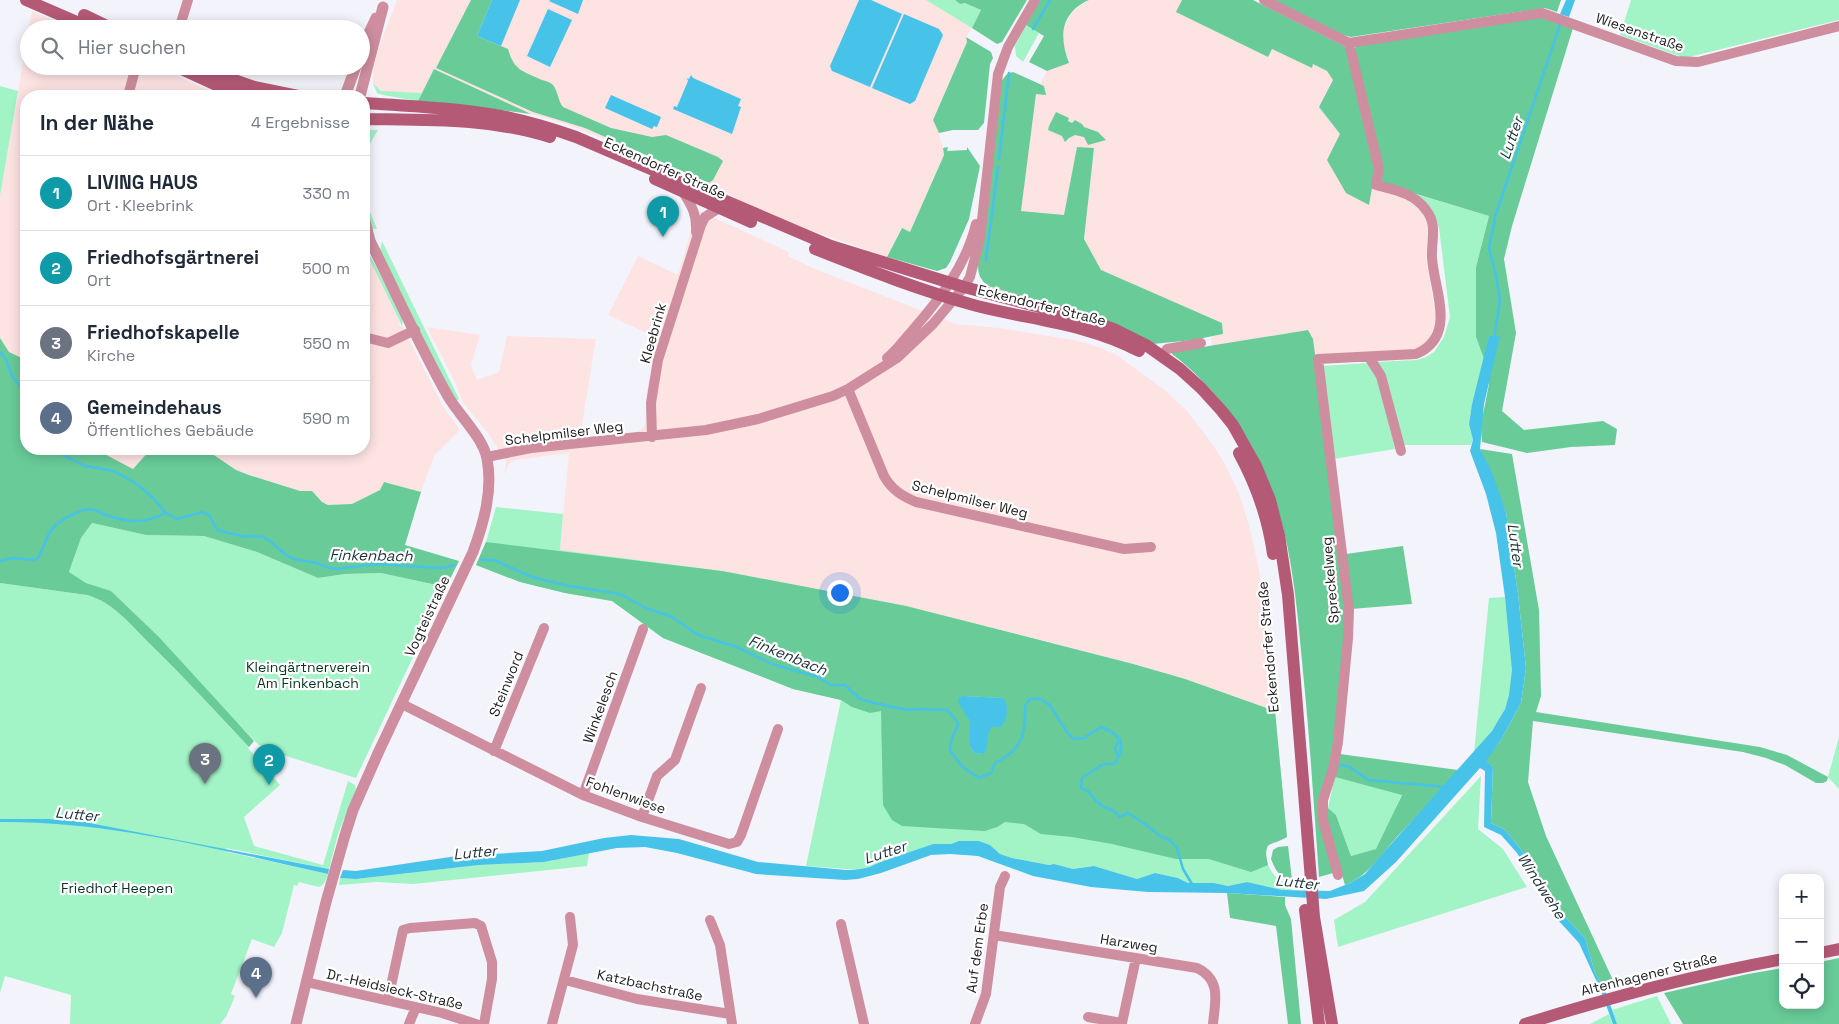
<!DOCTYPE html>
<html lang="de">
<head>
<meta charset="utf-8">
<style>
  body { margin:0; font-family:"Space Grotesk",sans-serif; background:#f6f6f7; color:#1f2937 }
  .controls { position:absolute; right:15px; bottom:15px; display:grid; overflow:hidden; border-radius:10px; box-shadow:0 2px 12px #0003 }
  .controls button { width:45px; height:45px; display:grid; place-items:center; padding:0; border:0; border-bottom:1px solid #e0e1e3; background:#fff; color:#1f2937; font:25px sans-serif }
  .you { position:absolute; left:839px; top:592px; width:18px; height:18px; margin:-12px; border:4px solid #fff; border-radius:50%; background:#1a73e8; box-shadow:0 0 0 8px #1a73e833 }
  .badge { display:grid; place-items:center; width:32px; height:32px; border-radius:50%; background:#0f766e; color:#fff; font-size:16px; font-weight:700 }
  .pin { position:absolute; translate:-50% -41px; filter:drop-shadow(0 1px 2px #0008) }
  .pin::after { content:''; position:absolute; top:26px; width:18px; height:15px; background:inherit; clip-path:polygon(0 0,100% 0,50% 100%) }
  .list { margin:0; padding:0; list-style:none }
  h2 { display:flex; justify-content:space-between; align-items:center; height:65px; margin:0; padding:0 20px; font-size:21px }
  h2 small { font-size:16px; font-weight:400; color:#747a83 }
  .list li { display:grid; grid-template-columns:32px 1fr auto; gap:15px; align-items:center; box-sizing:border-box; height:75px; padding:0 20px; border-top:1px solid #e0e1e3 }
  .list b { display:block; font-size:19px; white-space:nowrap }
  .list p { margin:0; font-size:16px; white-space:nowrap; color:#747a83 }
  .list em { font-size:16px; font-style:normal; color:#747a83 }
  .icon { flex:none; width:28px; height:28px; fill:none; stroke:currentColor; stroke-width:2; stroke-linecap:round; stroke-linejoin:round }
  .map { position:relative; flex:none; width:1839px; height:1024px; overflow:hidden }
  .search { position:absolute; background:#fff; box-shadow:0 2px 12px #0003; left:20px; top:20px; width:350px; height:55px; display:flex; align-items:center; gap:12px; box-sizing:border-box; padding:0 18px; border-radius:28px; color:#747a83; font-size:19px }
  .panel { position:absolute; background:#fff; box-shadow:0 2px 12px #0003; left:20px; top:90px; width:350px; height:365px; border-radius:20px }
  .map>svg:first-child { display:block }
  .industrial { fill:#fee3e3 }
  .green { fill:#a2f3c6 }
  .forest { fill:#68cb98; fill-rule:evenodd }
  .water { fill:#47c2e8 }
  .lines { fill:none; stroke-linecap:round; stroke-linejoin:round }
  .stream { stroke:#47c2e8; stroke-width:2.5 }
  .minor { stroke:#ce8e9f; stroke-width:10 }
  .tertiary { stroke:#ce8e9f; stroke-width:11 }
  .secondary { stroke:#b55a76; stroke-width:12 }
  .labels { text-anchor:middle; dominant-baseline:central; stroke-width:4.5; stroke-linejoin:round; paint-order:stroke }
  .street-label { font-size:14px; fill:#1c1c1f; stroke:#fff }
  .park-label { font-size:14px; fill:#073420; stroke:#fff }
  .water-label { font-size:15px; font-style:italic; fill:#1c3138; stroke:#fff }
</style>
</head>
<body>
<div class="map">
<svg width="1839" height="1024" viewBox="0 0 1839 1024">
  <rect width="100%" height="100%" fill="#f3f4fb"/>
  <path class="industrial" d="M397 0H985L977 19 966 37 967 42 933 119 939 133 944 154 910 233 901 228 887 257 804 228 735 199V197L617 144 563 123 531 114 434 69 422 93 386 92 378 89 373 83V73L378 50Z
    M1089 0H1182L1177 12 1268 57 1272 49 1311 67 1313 64 1327 71 1333 80 1319 107 1340 134 1369 205 1372 188 1398 195 1416 205 1423 212 1427 222 1429 228 1426 258 1436 318 1431 336 1426 343 1414 351 1315 357 1308 330 1212 346 1211 337 1223 334 1222 323 1101 271 1084 239 1094 148H1077L1064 216 1021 211 1036 94 1044 86 1040 84 1047 71 1069 63 1062 39 1064 28 1073 11Z
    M32 11 73 29H29V66H155L221 96H26V360L9 352 0 338V196Z
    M697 210 789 252 788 256 815 269 956 324 999 328 1074 340 1099 347 1118 356 1166 391 1187 411 1208 438 1224 462 1238 491 1249 525 1259 569 1275 711 1185 679 1133 664 906 606 722 571 560 550 569 453 515 460 509 464 504 475 506 461 489 435H490L463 403 456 384 427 327 480 335 471 365 477 380 499 372 507 336 596 339 580 437 632 434 638 431 643 428 645 423 647 391 657 338 608 315 638 256 678 275Z
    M364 248 399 321 400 327 402 326 444 408 459 428 458 432 434 456 421 492 384 482 380 490 352 504 332 506 322 502 312 491H300L236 470 206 449H364Z
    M95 449H151L133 469Z"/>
  <path class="green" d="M922 0H955L960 4 965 3 981 10 972 28 926 0Z
    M1631 0H1839V20L1685 58 1620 35Z
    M1026 25 1039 33 1023 62 1016 56 1015 46Z
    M373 83 381 91 422 93 418 101 383 95 377 93Z
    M0 86 18 91 0 196Z
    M370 130H378L364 154V133Z
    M1415 194 1489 216 1476 267V337L1484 359 1472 404 1469 424 1473 440 1471 445H1404L1376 362 1417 360 1426 357 1434 352 1444 337 1450 317 1439 228C1435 213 1427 204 1415 194Z
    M364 197 377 229H373C364 221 364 208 364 197Z
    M382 241 459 399 455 402 380 251Z
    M364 244 403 318 402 326 364 248Z
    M1369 363 1376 371 1395 449 1333 459 1321 366Z
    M496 507 563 514 560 550 722 571 906 606 1133 664 1185 679 1275 711 1287 837 1270 842C1258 860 1275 882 1292 886V890H1281L1247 882 1228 886 1214 883H1188L1178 878 1155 873 1137 879 1094 866 1073 869 1054 864 1049 865 1012 858 1000 854 990 845 979 841H959L951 844H933L860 870 806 866 841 700 793 689 663 638 612 601 565 593 520 582 476 565 486 542Z
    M92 523 146 535 204 536 257 552 318 578 345 574 381 573 446 587 356 778 283 755 259 745 211 696 158 636 111 591 86 583 69 572 81 538Z
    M0 583 87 595C113 602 132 626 150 644 184 677 216 712 249 747L248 748 280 785 244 817 254 846 323 865 348 781 355 785 356 789 338 834 329 869 226 848 228 852 328 874C326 879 325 885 319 887L299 882 297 886 294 885 282 933 274 947 252 939 231 994 235 996 226 1017 220 1024H70L71 995 5 976 0 993Z
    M1505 597C1509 633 1519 674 1505 708 1498 725 1486 739 1474 753L1489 598Z
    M1839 737V789L1828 777Z
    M1481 776 1478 829 1503 849 1527 887 1338 947 1334 920 1365 902Z
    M1335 777 1402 794 1377 849 1351 856 1336 815 1328 808Z
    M589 853 587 866 413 884 377 882 339 885 340 878 356 879 479 865 544 862Z
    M1657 996 1671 1024H1617L1612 1010Z
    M1609 1014 1613 1024H1590Z"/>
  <path class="forest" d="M471 0H492L477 36 508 49C514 71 523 71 542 80 546 81 550 82 553 85 558 91 558 101 563 107L611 128 652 137 666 135 718 157 723 161 713 180 709 183 585 128 533 112 436 68Z
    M955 0H1027L1002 42 997 44 972 28 981 10 965 3 960 4Z
    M1040 0H1089C1060 13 1059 37 1069 63L1047 71 1029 62 1044 36 1026 25Z
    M1182 0H1253L1346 47 1375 172 1369 205 1346 193 1327 160 1340 134 1319 107 1333 80 1327 71 1313 64 1312 68 1272 49 1268 57 1176 12Z
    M1273 0H1561L1557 12 1545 8 1351 37 1343 35Z
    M1541 17 1573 28 1512 226 1504 259 1516 333 1502 411 1524 430 1603 421 1617 429 1615 445 1571 447 1527 453 1482 442 1481 425 1489 384V337L1484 359 1476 337V267L1489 216 1380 183 1354 49 1358 44Z
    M966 37 991 52 993 58 990 64 984 123 978 130H953L939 133 933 120 967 42Z
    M434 69 531 114 479 107 418 101Z
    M1013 72 1044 86 1046 95 1036 94 1021 211 1064 215 1077 147 1094 148 1084 239 1101 270 1222 323 1223 334 1193 340 1153 344 1067 309 988 286C980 279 978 275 978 264L1000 83 1007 74Z
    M1056 112 1069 118 1068 121 1072 123 1075 120 1082 124 1084 127 1098 132 1106 140 1088 145 1084 137 1075 135 1069 138 1065 142 1062 136 1048 130 1049 126Z
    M948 147 947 151 967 150V147L980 166 969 219 950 262 946 268 937 271 887 257 902 228 910 232 944 155 943 148Z
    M1308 330 1313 339 1343 561 1345 658 1330 767 1318 801 1333 873 1319 877C1314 809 1310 740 1303 672 1294 574 1288 484 1223 404 1208 386 1191 368 1172 354V352Z
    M0 338 9 352 26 360V449H95L133 469 151 449H205L236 470 249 475 300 491H312L322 502 328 505 352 504 380 490 384 482 421 492 405 545 459 561 446 587 381 573 345 574 318 578 257 552 204 536 146 535 92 523 81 538 69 572 86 583 111 591 158 636 254 741 249 747C216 712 184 677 150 644 132 626 113 602 87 595L0 583Z
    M1480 449 1512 454 1539 610 1541 696 1536 712 1760 747 1787 755 1828 777 1827 781 1823 783H1816L1785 765 1766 758 1743 752 1533 721 1528 782 1546 836 1612 978 1614 987 1605 990 1595 973 1585 938 1565 917 1520 848 1504 829 1491 823 1493 767 1485 761 1501 740 1521 703 1526 668 1518 594 1506 512Z
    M486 542 722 571 906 606 1133 664 1185 679 1275 711 1287 837C1271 847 1262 839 1268 865L1251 872 1209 859H1176L1112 844 1072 837 1041 834 1024 824 1005 822 997 827 985 831 902 826 892 820 883 805 881 711 870 713 852 707 841 700 793 689 663 638 612 601 565 593 520 582 476 565ZM964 696 1002 698 992 727 989 730 984 754 974 753 970 747V722L964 711Z
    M1403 546 1412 604 1351 609 1346 554Z
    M1340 754 1458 770C1437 793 1417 816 1396 838 1380 856 1368 876 1345 885L1326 820 1328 808 1336 815 1351 856 1376 849 1402 795 1335 777Z
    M1288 846 1292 879C1279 878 1276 871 1271 859L1273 850 1278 847Z
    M1227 893 1285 897V905L1291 919 1301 1024H1288L1276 926 1230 918Z
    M1839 958V1024H1683L1664 993 1748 974 1783 968V1005H1820V962Z"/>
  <path class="water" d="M492 0H520L501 46 477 36Z
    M550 0H583L578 14 549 1Z
    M859 0H871L902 14 870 87 832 71 830 66Z
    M1566 0H1575L1569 17 1560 14Z
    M548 9 572 20 550 67 527 56Z
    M904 14 939 29 943 35 915 101 910 104 872 88Z
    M691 75 693 78 741 99 738 106 741 107 732 134 673 109 674 106 677 107 688 81 687 78 689 79Z
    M611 95 661 117 657 127 654 126 652 129 605 108Z
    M1489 336H1500L1484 404 1480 449 1491 470 1506 512 1518 594 1526 668 1521 703 1501 740 1486 761 1493 767 1491 823 1504 829 1520 848 1565 917 1585 938 1595 973 1605 990 1617 1024H1613L1601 991 1579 943 1558 920 1517 853 1501 835 1484 827 1485 771 1480 768 1396 862 1364 891 1326 899 1227 893 1148 892 1091 887 1033 876 978 856 950 854 931 855 881 873 858 879 845 880 756 874 677 853 645 847 617 848 544 862 479 865 356 879 340 878 343 870 356 871 457 856 542 851 604 838 631 835 679 839 758 862 846 870C858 870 867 869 878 863L933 844H951L959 841H979L990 845 1000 854 1012 858 1049 865 1054 864 1073 869 1094 866 1137 879 1155 873 1178 878 1188 883H1214L1228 886 1247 882 1282 890 1330 891 1350 883 1365 874 1384 852 1492 731 1505 709 1509 695 1512 670 1505 597 1496 533 1486 494 1470 451 1473 440 1469 424 1472 404Z
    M964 696 1003 698C1009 707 1008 719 1001 727H992C985 734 990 745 984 754L974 753 970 747V722L958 702 959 698Z
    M0 819H49L84 822 329 869 328 874C221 850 110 821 0 822Z"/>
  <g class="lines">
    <path class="stream" d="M1033 29 1050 0
      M999 159 1009 73
      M986 260 998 167
      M1494 338 1500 301 1496 275 1489 248 1495 217 1561 22
      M0 352 6 359 12 376 26 394
      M57 449 61 454 85 466 114 471 137 484 153 498 166 513 177 519 203 512 209 515 216 528 220 531 242 536 263 537 269 540 286 555 294 559 317 563 326 567 336 569 376 564 440 568 455 565
      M481 560H494L532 577 564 585 620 594 646 608 672 617 698 635 737 647 772 664 818 677 831 685H845L860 699 874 703 908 710 920 709 947 710 956 720 958 725 951 741 950 751 963 767 979 778 991 773 995 763C1021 750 1026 736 1025 706L1030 699C1055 694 1058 729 1074 739L1084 738 1101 727C1121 734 1128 746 1114 764H1103L1082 778 1081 788C1091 790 1094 801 1102 806 1109 810 1115 809 1119 817L1128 813 1145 824 1160 836 1171 841 1177 848 1183 869 1192 884
      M0 561 13 558 36 560C45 550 44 537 54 527 61 519 81 509 92 509 97 510 102 514 106 515 129 523 144 524 166 513
      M1118 757 1115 748 1120 739
      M1340 765 1350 767 1368 780 1446 787"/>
    <path class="minor" d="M1264 0 1349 43 1542 13 1676 61 1698 62 1839 26
      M179 29 188 0
      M128 96 136 66
      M683 192C692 206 697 215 696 232
      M364 337 388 343 415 330
      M1162 356 1167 349 1201 343
      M1369 357 1381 376 1401 451
      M887 358C896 351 903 341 911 332 939 300 966 266 976 224
      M848 389 884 476C892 490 902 496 916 502L1124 549 1151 547
      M652 437 651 403 658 360 701 225 705 217 719 208
      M487 457 531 448 706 430 758 419 833 396 848 389 897 358 933 324 964 287 970 277 980 238 998 74 1008 47 1035 0
      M402 704 583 795 642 817 729 844 737 842 741 835 778 729
      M494 751 544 628
      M583 795 643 629
      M642 817 657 776 675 760 701 688
      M1338 875 1323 820V800L1333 769 1338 742 1348 638 1349 610 1318 359 1416 354C1458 336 1434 290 1432 258 1431 240 1438 225 1426 210 1414 193 1395 190 1376 185L1379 169 1349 43
      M710 920 720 945 732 1024
      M841 924 864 1024
      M994 935 1197 968C1222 980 1215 1002 1213 1024
      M565 980 637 999 730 1014
      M306 982 442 1013 476 1024
      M388 1000 403 930 410 928 475 923 481 926 492 962V979L484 1024
      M1088 1017 1122 1023 1136 958
      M409 1024 416 1007
      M552 1024 573 945 570 917
      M975 1024 986 994 1000 887 1005 876"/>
    <path class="tertiary" d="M361 50 376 18
      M345 96 356 66
      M360 96 383 7
      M296 1024 326 902 345 835 353 810 379 751 473 552C484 522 493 490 487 459 484 439 460 416 449 398 420 347 396 293 370 241L364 217"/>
    <path class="secondary" d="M26 0 93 29
      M84 15 113 29
      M175 66 223 88 247 96
      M194 66 254 87 298 96
      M364 103C411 106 459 108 506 117 530 122 553 129 576 137L831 246 964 287 1085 319 1116 330 1146 345 1180 369 1201 388 1221 410 1233 425 1256 466 1270 500 1279 535 1288 595 1314 917 1332 1024
      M364 119C426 120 490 118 550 137
      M655 179 751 222
      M815 249C868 270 922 291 977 306 1032 320 1088 324 1139 351
      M1239 453C1256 484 1268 518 1273 554
      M1305 910 1319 1024
      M1820 953 1839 949
      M1525 1024C1610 997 1695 975 1783 959"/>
  </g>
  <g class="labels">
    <g class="street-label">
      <text transform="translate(1640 32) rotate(19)">Wiesenstraße</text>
      <text transform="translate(665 168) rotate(24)">Eckendorfer Straße</text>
      <text transform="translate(1042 305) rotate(14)">Eckendorfer Straße</text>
      <text transform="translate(653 333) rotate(-74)">Kleebrink</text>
      <text transform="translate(564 433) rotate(-7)">Schelpmilser Weg</text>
      <text transform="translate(970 499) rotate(14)">Schelpmilser Weg</text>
      <text transform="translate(1330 580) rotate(-95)">Spreckelweg</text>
      <text transform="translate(427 616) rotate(-65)">Vogteistraße</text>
      <text transform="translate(1268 647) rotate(-95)">Eckendorfer Straße</text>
      <text transform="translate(506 684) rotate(-68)">Steinword</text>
      <text transform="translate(600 707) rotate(-70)">Winkelesch</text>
      <text transform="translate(626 795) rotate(20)">Fohlenwiese</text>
      <text transform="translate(1129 943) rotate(9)">Harzweg</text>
      <text transform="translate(977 948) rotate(-82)">Auf dem Erbe</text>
      <text transform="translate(1649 974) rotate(-14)">Altenhagener Straße</text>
      <text transform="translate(650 985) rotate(12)">Katzbachstraße</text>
      <text transform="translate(395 989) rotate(13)">Dr.-Heidsieck-Straße</text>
    </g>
    <g class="park-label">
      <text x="308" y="667">Kleingärtnerverein<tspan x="308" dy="16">Am Finkenbach</tspan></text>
      <text x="117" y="888">Friedhof Heepen</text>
    </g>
    <g class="water-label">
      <text transform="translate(1511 138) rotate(-71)">Lutter</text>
      <text transform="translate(1516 545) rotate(82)">Lutter</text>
      <text transform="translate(371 555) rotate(1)">Finkenbach</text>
      <text transform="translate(788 655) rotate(22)">Finkenbach</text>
      <text transform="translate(77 814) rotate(5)">Lutter</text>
      <text transform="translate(475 852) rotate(-5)">Lutter</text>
      <text transform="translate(885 852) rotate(-18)">Lutter</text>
      <text transform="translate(1297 882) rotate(6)">Lutter</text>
      <text transform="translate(1542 886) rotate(57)">Windwehe</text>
    </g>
  </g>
</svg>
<div class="controls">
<button>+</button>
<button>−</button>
<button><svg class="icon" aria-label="locate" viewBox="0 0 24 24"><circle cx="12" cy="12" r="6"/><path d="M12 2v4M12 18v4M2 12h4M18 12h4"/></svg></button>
</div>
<div class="you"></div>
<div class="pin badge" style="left:663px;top:237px;background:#0f9aa8">1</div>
<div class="pin badge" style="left:269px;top:785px;background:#0f9aa8">2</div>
<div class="pin badge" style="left:205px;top:784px;background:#6b7280">3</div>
<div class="pin badge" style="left:256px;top:998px;background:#5c6f8a">4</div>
<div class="search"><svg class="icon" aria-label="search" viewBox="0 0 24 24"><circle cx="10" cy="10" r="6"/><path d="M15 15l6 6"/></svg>Hier suchen</div>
<section class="panel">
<h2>In der Nähe<small>4 Ergebnisse</small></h2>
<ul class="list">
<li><span class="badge" style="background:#0f9aa8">1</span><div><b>LIVING HAUS</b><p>Ort · Kleebrink</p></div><em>330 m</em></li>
<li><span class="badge" style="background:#0f9aa8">2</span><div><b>Friedhofsgärtnerei</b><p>Ort</p></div><em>500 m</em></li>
<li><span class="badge" style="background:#6b7280">3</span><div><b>Friedhofskapelle</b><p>Kirche</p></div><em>550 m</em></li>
<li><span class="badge" style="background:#5c6f8a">4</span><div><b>Gemeindehaus</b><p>Öffentliches Gebäude</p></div><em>590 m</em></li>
</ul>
</section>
</div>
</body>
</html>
